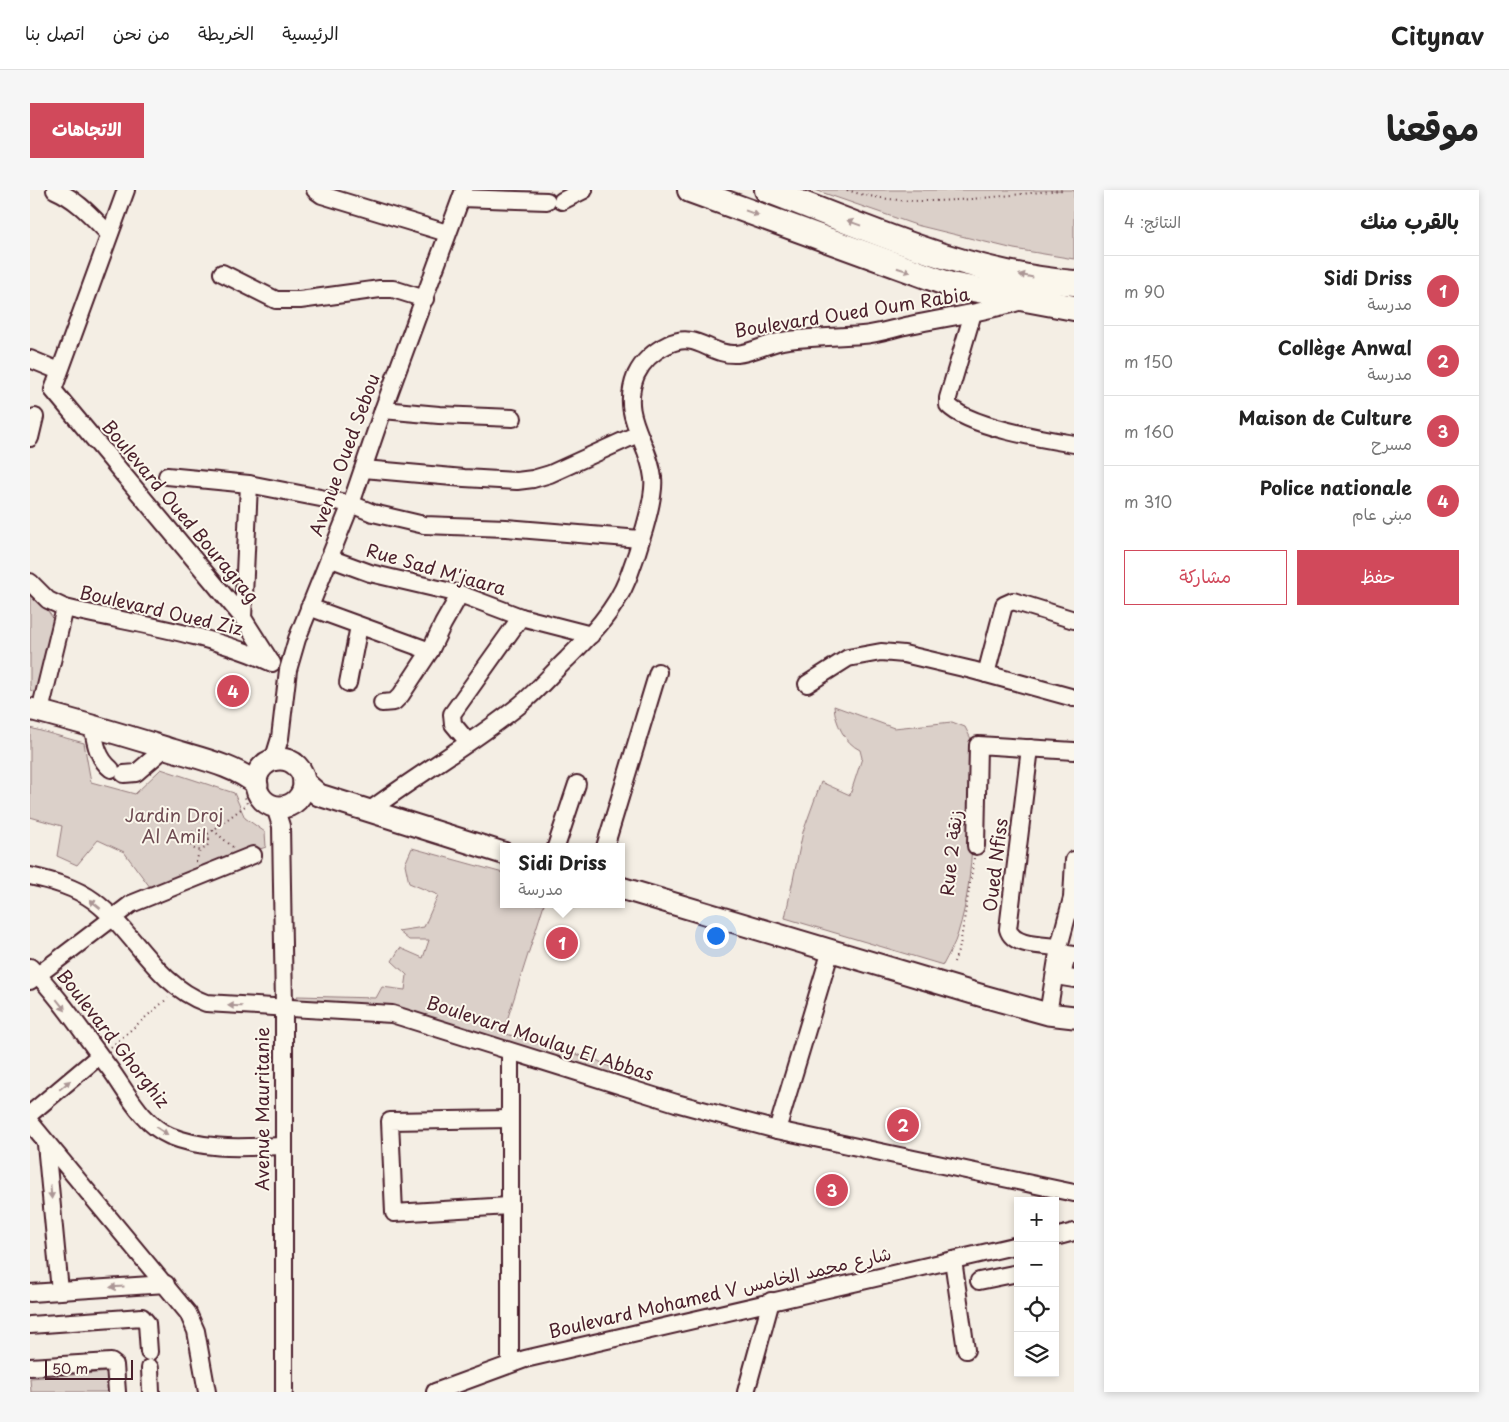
<!DOCTYPE html>
<html lang="ar">
<meta charset="utf-8">
<style>
:root{--surface:#fff;--page:#f6f6f6;--text:#222;--muted:#767676;--line:#e0e0e0;--accent:#d1495b}
body{margin:0;font-family:"Playpen Sans","Playpen Sans Arabic",sans-serif;background:var(--page);color:var(--text);direction:rtl}
.controls{position:absolute;right:15px;bottom:15px;display:grid;overflow:hidden;border-radius:0px;box-shadow:0 2px 8px #0003}
.controls button{width:45px;height:45px;display:grid;place-items:center;padding:0;border:0;border-bottom:1px solid var(--line);background:var(--surface);color:var(--text);font:25px sans-serif}
.scale{position:absolute;left:15px;bottom:12px;width:88px;box-sizing:border-box;padding-left:5px;border:2px solid #4a1f2b;border-top:0;font-size:14px;line-height:18px;white-space:nowrap;color:#4a1f2b;-webkit-text-stroke:4px #fbf7ec;paint-order:stroke}
.you{position:absolute;left:685px;top:745px;width:18px;height:18px;margin:-12px;border:4px solid #fff;border-radius:50%;background:#1a73e8;box-shadow:0 0 0 8px #1a73e833}
.badge{display:grid;place-items:center;width:32px;height:32px;border-radius:50%;background:var(--accent);color:#fff;font-size:16px;font-weight:700}
.pin{position:absolute;translate:-50% -50%;border:2px solid #fff;box-shadow:0 1px 5px #0006}
.popup{position:absolute;left:470px;top:653px;width:125px;height:65px;box-sizing:border-box;display:grid;place-content:center;border-radius:0px;background:var(--surface);filter:drop-shadow(0 1px 4px #0005);font-size:16px;white-space:nowrap;color:var(--muted)}
.popup b{font-size:19px;color:var(--text)}
.popup::after{content:'';position:absolute;left:50%;top:100%;margin-left:-10px;border:10px solid transparent;border-top-color:var(--surface)}
.list{margin:0;padding:0;list-style:none}
h2{display:flex;justify-content:space-between;align-items:center;height:65px;margin:0;padding:0 20px;font-size:21px}
h2 small{font-size:16px;font-weight:400;color:var(--muted)}
.list li{display:grid;grid-template-columns:32px 1fr auto;gap:15px;align-items:center;box-sizing:border-box;height:70px;padding:0 20px;border-top:1px solid var(--line)}
.list b{display:block;font-size:19px;white-space:nowrap}
.list p{margin:0;font-size:16px;white-space:nowrap;color:var(--muted)}
.list em{font-size:16px;font-style:normal;color:var(--muted)}
.actions{display:flex;gap:10px;padding:15px 20px}
.actions a{flex:1;padding:11px 0;border:1px solid var(--accent);border-radius:0px;text-align:center;font-size:18px;color:var(--accent)}
.actions .main{background:var(--accent);color:#fff}
.icon{flex:none;width:28px;height:28px;fill:none;stroke:currentColor;stroke-width:2;stroke-linecap:round;stroke-linejoin:round}
.map{position:relative;flex:none;width:1044px;height:1202px;overflow:hidden;direction:ltr;border-radius:0px}
header{display:flex;align-items:center;gap:30px;box-sizing:border-box;height:70px;padding:0 25px;background:var(--surface);border-bottom:1px solid var(--line)}
header strong{font-size:24px}
nav{display:flex;gap:28px;margin-inline-start:auto;font-size:18px}
.intro{display:flex;align-items:center;justify-content:space-between;box-sizing:border-box;height:120px;padding:0 30px}
h1{margin:0;font-size:35px}
.button{padding:12px 22px;border-radius:0px;background:var(--accent);color:#fff;font-size:18px;font-weight:700}
main{display:flex;gap:30px;padding:0 30px}
aside{flex:1;background:var(--surface);border-radius:0px;box-shadow:0 2px 8px #0003}
.map>svg:first-child{display:block}
.green{fill:#dbd0c9;stroke:#92787a}
.lines{fill:none;stroke-linecap:round;stroke-linejoin:round}
.minor-casing{stroke:#4a1f2b;stroke-width:20}
.major-casing{stroke:#4a1f2b;stroke-width:25}
.highway-casing{stroke:#4a1f2b;stroke-width:28}
.path{stroke:#4a1f2b;stroke-width:2;stroke-dasharray:1 4;stroke-linecap:butt}
.minor{stroke:#fbf7ec;stroke-width:16}
.major{stroke:#fbf7ec;stroke-width:21}
.highway{stroke:#fbf7ec;stroke-width:24}
.oneway{fill:#ab9695}
.labels{text-anchor:middle;stroke-width:4;stroke-linejoin:round;paint-order:stroke}
.street-label{font-size:18px;fill:#4a1f2b;stroke:#fbf7ec}
.park-label{font-size:18px;fill:#6e4b52;stroke:#fbf7ec}
</style>
<header>
<strong>Citynav</strong>
<nav><a>الرئيسية</a><a>الخريطة</a><a>من نحن</a><a>اتصل بنا</a></nav>
</header>
<div class="intro"><h1>موقعنا</h1><a class="button">الاتجاهات</a></div>
<main>
<aside>
<h2>بالقرب منك<small>النتائج: 4</small></h2>
<ul class="list">
<li><span class="badge">1</span><div><b>Sidi Driss</b><p>مدرسة</p></div><em>90 m</em></li>
<li><span class="badge">2</span><div><b>Collège Anwal</b><p>مدرسة</p></div><em>150 m</em></li>
<li><span class="badge">3</span><div><b>Maison de Culture</b><p>مسرح</p></div><em>160 m</em></li>
<li><span class="badge">4</span><div><b>Police nationale</b><p>مبنى عام</p></div><em>310 m</em></li>
</ul>
<div class="actions"><a class="main">حفظ</a><a>مشاركة</a></div>
</aside>
<div class="map">
<svg width="1044" height="1202" viewBox="0 0 1044 1202">
<rect width="100%" height="100%" fill="#f4eee4"/>
<filter id="ink" filterUnits="userSpaceOnUse"><feTurbulence type="fractalNoise" baseFrequency=".02" numOctaves="2"/><feDisplacementMap in="SourceGraphic" scale="10" xChannelSelector="R" yChannelSelector="G"/><feConvolveMatrix kernelMatrix="1 2 1 2 8 2 1 2 1" color-interpolation-filters="sRGB"/></filter>
<g filter="url(#ink)">
<g class="green">
<path d="M785 0H1044V69L984 59 886 35Z"/>
<path d="M0 396 25 431 8 503 0 500Z"/>
<path d="M804 516 864 538 922 532 935 537 942 551C942 615 947 682 928 743 925 754 918 765 913 775L755 728 773 642 791 592 820 605 832 568 830 560C815 553 805 533 804 516Z"/>
<path d="M0 538 54 553 61 592 105 604 131 579 204 603 215 628 235 642 236 657 120 697 94 662 68 650 47 675 27 666 32 636 0 627Z"/>
<path d="M382 658 473 683V714H514L473 843 566 870 589 881 586 889 366 818 270 812 267 806 346 808 352 797 375 800 377 785 362 771 370 758 393 768 399 750H379L368 741 394 737 408 705 379 693 375 674Z"/>
<path d="M80 1182 81 1202H1L0 1188Z"/>
</g>
<g class="lines">
<defs>
<g id="minor">
<path d="M25 0C48 10 62 27 79 44"/>
<path d="M96 0 23 200 213 428 241 472"/>
<path d="M285 0 292 5 417 43"/>
<path d="M431 8 517 11"/>
<path d="M532 11 554 0"/>
<path d="M192 83 246 110H270L350 99H363L395 109"/>
<path d="M943 123 918 208V215C939 237 1013 249 1044 254"/>
<path d="M0 169 29 181"/>
<path d="M353 220 409 225 483 228"/>
<path d="M0 248 5 227"/>
<path d="M334 279 434 288 487 291 503 289 520 284 608 244"/>
<path d="M137 286 219 294 321 314 343 323 394 335 476 338 610 349"/>
<path d="M299 368 340 383 430 404 491 427 561 445"/>
<path d="M0 392 18 410 35 418C105 434 177 443 242 473"/>
<path d="M279 417 400 461"/>
<path d="M213 428 219 294"/>
<path d="M956 484 974 415 983 411 1044 430"/>
<path d="M318 493 329 436"/>
<path d="M777 494 818 468 851 462 874 464 942 480 1044 508"/>
<path d="M352 513 364 512 371 505 400 461 413 434 430 404"/>
<path d="M10 521 35 418"/>
<path d="M62 534C65 551 67 568 81 579"/>
<path d="M438 552 423 534 422 524 491 427"/>
<path d="M1000 558 978 739C983 757 1013 755 1029 757"/>
<path d="M243 571 250 548 258 480 267 449 321 314 353 220 434 0"/>
<path d="M94 584 106 583 135 558"/>
<path d="M245 617 251 636 254 816V1202"/>
<path d="M339 621C388 584 443 553 491 514 508 500 521 484 537 469 561 445 585 421 598 388 606 367 626 309 623 288 619 250 589 227 606 185 612 172 624 161 637 155 667 140 679 166 707 164 725 162 740 152 758 150 783 147 808 147 832 145 848 144 864 138 880 135 918 127 957 122 995 110"/>
<path d="M946 656 948 555 1044 561"/>
<path d="M526 657 547 594"/>
<path d="M575 657 628 482"/>
<path d="M0 686C22 691 45 697 64 711 105 742 125 794 176 813L362 824 646 913 747 940 1044 1003"/>
<path d="M1044 765 1037 764 1032 787 1044 789"/>
<path d="M0 777C30 807 54 845 80 879 97 902 112 934 140 946 177 961 215 957 253 956"/>
<path d="M0 791 101 714 223 665"/>
<path d="M1018 824 1029 757 1042 708 1044 670"/>
<path d="M480 862V1173"/>
<path d="M0 924 69 866"/>
<path d="M479 929 360 931 364 1023 479 1016"/>
<path d="M0 932 158 1123 166 1141 177 1202"/>
<path d="M747 940 801 760"/>
<path d="M16 954 30 1101"/>
<path d="M1025 1047 1044 1042"/>
<path d="M923 1070 936 1160"/>
<path d="M949 1091 988 1083"/>
<path d="M0 1103 136 1094"/>
<path d="M0 1135 112 1127 117 1133 119 1162"/>
<path d="M0 1177 81 1172 85 1175 87 1202"/>
<path d="M120 1178 121 1202"/>
<path d="M405 1202 495 1169 988 1055"/>
<path d="M716 1202 741 1111"/>
</g>
<g id="major">
<path d="M0 519C46 531 90 544 136 558 163 567 206 575 227 595"/>
<circle cx="250" cy="593" r="24"/>
<path d="M274 592 289 605 473 663"/>
<path d="M591 698 953 806 1018 824 1044 827"/>
</g>
<g id="highway">
<path d="M660 0 921 95 1044 118"/>
<path d="M737 0C835 37 938 85 1044 93"/>
</g>
</defs>
<use href="#minor" class="minor-casing"/>
<use href="#major" class="major-casing"/>
<use href="#highway" class="highway-casing"/>
<g class="path">
<path d="M817 0C882 22 966 5 1034 0"/>
<circle cx="169" cy="650" r="10"/>
<path d="M183 640 204 658"/>
<path d="M178 644 215 616 217 614 215 607"/>
<path d="M166 672 170 660"/>
<path d="M924 772 930 756 944 668"/>
<path d="M81 857 138 808"/>
</g>
<use href="#minor" class="minor"/>
<use href="#major" class="major"/>
<use href="#highway" class="highway"/>
</g>
<defs><path id="oneway-solid" d="M-6-.8H1V-3.2L6.5 0L1 3.2V.8H-6Z" transform="scale(1.25)"/></defs>
<g class="oneway">
<use href="#oneway-solid" transform="translate(722 23) rotate(20)"/>
<use href="#oneway-solid" transform="translate(824 33) rotate(-160)"/>
<use href="#oneway-solid" transform="translate(874 80) rotate(18)"/>
<use href="#oneway-solid" transform="translate(996 86) rotate(-168)"/>
<use href="#oneway-solid" transform="translate(65 714) rotate(-140)"/>
<use href="#oneway-solid" transform="translate(31 815) rotate(52)"/>
<use href="#oneway-solid" transform="translate(205 816) rotate(-179)"/>
<use href="#oneway-solid" transform="translate(35 895) rotate(-40)"/>
<use href="#oneway-solid" transform="translate(132 941) rotate(34)"/>
<use href="#oneway-solid" transform="translate(21 1002) rotate(85)"/>
<use href="#oneway-solid" transform="translate(87 1097) rotate(176)"/>
</g>
</g>
<g class="labels">
<g class="street-label">
<text transform="translate(822 123) rotate(-9)" y="6">Boulevard Oued Oum Rabia</text>
<text transform="translate(315 265) rotate(-70)" y="6">Avenue Oued Sebou</text>
<text transform="translate(150 322) rotate(50)" y="6">Boulevard Oued Bouragrag</text>
<text transform="translate(406 380) rotate(16)" y="6">Rue Sad M'jaara</text>
<text transform="translate(131 421) rotate(13)" y="6">Boulevard Oued Ziz</text>
<text transform="translate(922 663) rotate(-84)" y="6">Rue 2 زنقة</text>
<text transform="translate(966 675) rotate(-83)" y="6">Oued Nfiss</text>
<text transform="translate(83 849) rotate(52)" y="6">Boulevard Ghorghiz</text>
<text transform="translate(510 849) rotate(18)" y="6">Boulevard Moulay El Abbas</text>
<text transform="translate(233 919) rotate(-90)" y="6">Avenue Mauritanie</text>
<text transform="translate(690 1103) rotate(-13)" y="6">Boulevard Mohamed V شارع محمد الخامس</text>
</g>
<g class="park-label">
<text x="144" y="632">Jardin Droj<tspan x="144" dy="21">Al Amil</tspan></text>
</g>
</g>
</svg>
<div class="controls">
<button>+</button>
<button>−</button>
<button><svg class="icon" aria-label="locate" viewBox="0 0 24 24"><circle cx="12" cy="12" r="6"/><path d="M12 2v4M12 18v4M2 12h4M18 12h4"/></svg></button>
<button><svg class="icon" aria-label="layers" viewBox="0 0 24 24"><path d="M12 4l9 5-9 5-9-5zM3 14l9 5 9-5"/></svg></button>
</div>
<div class="scale">50 m</div>
<div class="you"></div>
<div class="pin badge" style="left:532px;top:753px">1</div>
<div class="popup"><b>Sidi Driss</b>مدرسة</div>
<div class="pin badge" style="left:873px;top:935px">2</div>
<div class="pin badge" style="left:802px;top:1000px">3</div>
<div class="pin badge" style="left:203px;top:501px">4</div>
</div>
</main>
